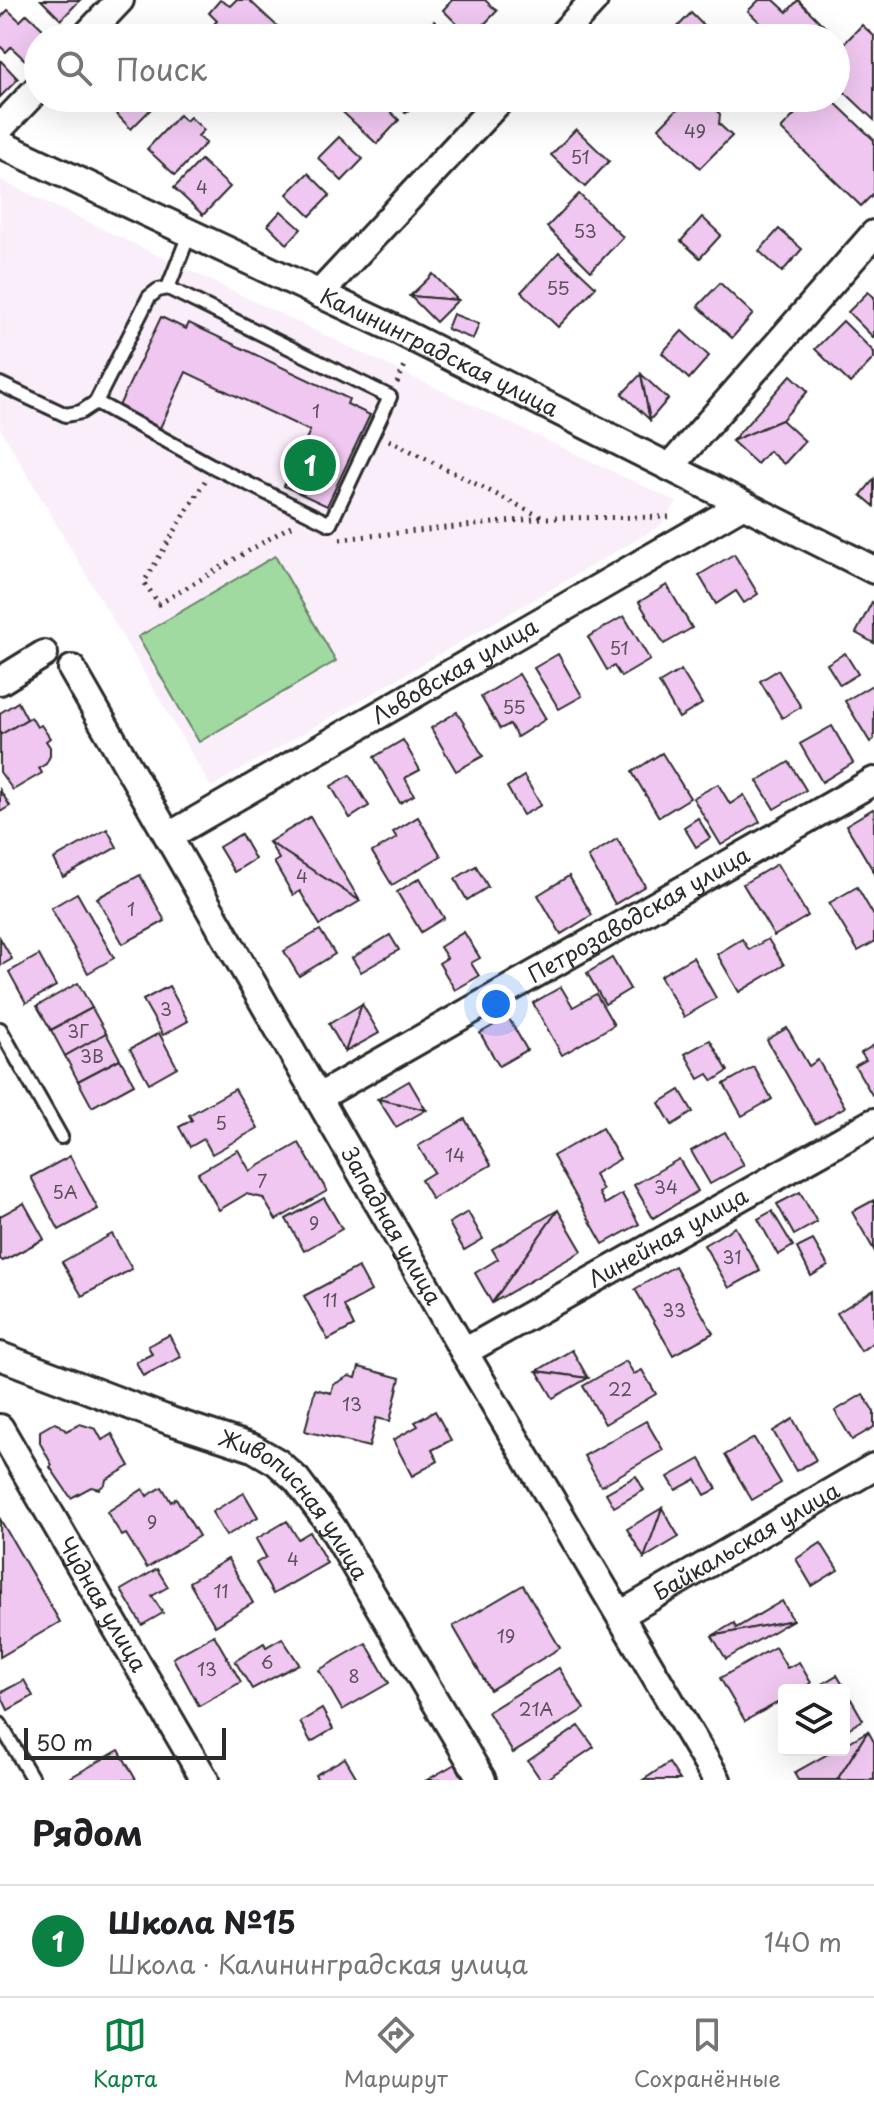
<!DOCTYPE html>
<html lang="ru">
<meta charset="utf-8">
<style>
:root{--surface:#fff;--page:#f6f6f6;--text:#202124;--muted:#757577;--line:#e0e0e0;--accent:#0b8043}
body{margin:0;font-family:"Playpen Sans",sans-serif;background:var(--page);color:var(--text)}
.controls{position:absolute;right:24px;bottom:24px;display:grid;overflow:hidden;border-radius:8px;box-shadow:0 8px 32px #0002}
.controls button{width:72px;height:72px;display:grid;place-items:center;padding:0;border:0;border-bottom:2px solid var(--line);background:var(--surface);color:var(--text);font:40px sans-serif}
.scale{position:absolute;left:24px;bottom:20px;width:202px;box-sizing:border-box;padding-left:8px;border:4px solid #2b2b2b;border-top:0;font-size:22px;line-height:28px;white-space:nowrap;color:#2b2b2b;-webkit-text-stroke:6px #fff;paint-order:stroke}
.you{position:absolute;left:496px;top:1004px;width:28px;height:28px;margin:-20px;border:6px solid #fff;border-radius:50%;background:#1a73e8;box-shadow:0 0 0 12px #1a73e833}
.badge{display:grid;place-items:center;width:52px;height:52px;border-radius:50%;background:var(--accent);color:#fff;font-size:26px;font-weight:700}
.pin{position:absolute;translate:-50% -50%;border:4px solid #fff;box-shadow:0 2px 8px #0006}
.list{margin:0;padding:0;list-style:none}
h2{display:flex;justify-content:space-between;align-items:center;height:104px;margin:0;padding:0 32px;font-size:34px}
h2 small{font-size:26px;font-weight:400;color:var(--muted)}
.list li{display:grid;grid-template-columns:52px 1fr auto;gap:24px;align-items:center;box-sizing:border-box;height:112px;padding:0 32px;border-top:2px solid var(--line)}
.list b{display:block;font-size:30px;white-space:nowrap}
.list p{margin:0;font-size:26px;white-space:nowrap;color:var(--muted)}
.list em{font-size:26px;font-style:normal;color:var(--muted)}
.icon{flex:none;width:44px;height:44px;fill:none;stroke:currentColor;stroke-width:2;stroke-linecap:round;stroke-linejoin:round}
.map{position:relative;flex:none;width:874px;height:1780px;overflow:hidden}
.search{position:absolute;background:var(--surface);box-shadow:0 8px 32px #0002;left:24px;right:24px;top:24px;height:88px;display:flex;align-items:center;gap:20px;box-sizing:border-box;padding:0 28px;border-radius:44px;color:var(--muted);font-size:30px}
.sheet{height:216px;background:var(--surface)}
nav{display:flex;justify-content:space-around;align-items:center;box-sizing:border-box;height:112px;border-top:2px solid var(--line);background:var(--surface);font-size:22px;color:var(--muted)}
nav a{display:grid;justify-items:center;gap:4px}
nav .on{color:var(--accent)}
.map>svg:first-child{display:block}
.built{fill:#faeefa}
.green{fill:#a0daa0;stroke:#668266;stroke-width:2}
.building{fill:#efc7f0;stroke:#2b2b2b;stroke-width:2}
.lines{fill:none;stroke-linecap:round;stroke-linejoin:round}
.lane-casing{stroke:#2b2b2b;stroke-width:18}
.street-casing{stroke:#2b2b2b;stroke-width:32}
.path{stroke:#2b2b2b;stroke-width:5;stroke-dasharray:2 6;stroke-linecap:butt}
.lane{stroke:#fff;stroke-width:12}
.street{stroke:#fff;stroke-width:26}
.labels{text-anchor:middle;stroke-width:6;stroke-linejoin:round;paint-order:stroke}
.number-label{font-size:18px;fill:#5c525c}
.street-label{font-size:22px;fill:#2b2b2b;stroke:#fff}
</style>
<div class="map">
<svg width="874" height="1780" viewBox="0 0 874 1780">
<rect width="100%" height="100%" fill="#fff"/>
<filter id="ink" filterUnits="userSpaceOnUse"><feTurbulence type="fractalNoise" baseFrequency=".0125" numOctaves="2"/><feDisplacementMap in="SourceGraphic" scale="16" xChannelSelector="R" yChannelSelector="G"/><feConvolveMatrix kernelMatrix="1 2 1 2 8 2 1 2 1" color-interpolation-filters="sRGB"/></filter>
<g filter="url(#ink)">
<path class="built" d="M0 180 402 372 677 502 660 526 211 787 0 428Z"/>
<path class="green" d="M275 556 336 661 199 742 138 637Z"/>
<g class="building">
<path d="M41 0H80L61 20Z"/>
<path d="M220 0 230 6 236 0H249L278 27 267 38H213L206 32 217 21 209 13Z"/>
<path d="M452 0H485L497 11 471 38 443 10Z"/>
<path d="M759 0H774L787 12 798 0 835 37 776 38 748 11Z"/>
<path d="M8 10 20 21 27 14 49 35 46 38H38V46L25 60 11 47 6 52 0 46V18Z"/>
<path d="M691 13 714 36 712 38H667Z"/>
<path d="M434 21 453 38H418Z"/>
<path d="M862 25 874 36V120L836 84V52Z"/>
<path d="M0 60 18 79 0 97Z"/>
<path d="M122 98H162L131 129 103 100Z"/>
<path d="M201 98H222L212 108Z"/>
<path d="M338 98H376L399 120 377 144 333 103Z"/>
<path d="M390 98H419L406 113Z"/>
<path d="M688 98H692L701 106 709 104 720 114 719 124 732 136 700 168 659 128Z"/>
<path d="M810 98H830L874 140V193L861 206 781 129Z"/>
<path d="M179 115 186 121 190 117 204 130 198 136 206 143 175 175 147 149Z"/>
<path d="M576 129 609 161 585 187 551 155Z"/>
<path d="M339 137 363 159 342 181 318 158Z"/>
<path d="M201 160 230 187 203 215 174 188Z"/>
<path d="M308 173 330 195 310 216 287 194Z"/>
<path d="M579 194 623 237 591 271 547 227Z"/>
<path d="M281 211 301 229 287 244 268 225Z"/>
<path d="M702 217 721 235 700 258 681 241Z"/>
<path d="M779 229 802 249 782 272 759 251Z"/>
<path d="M559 252 596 287 558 327 521 292Z"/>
<path d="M433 274 458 300 410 296Z"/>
<path d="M720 283 753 314 732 338 698 306Z"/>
<path d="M868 292 874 297V338L848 312Z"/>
<path d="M410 296 458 300 436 322Z"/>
<path d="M453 314 479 324 473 339 447 329Z"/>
<path d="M161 317 186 329 189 323 349 399 347 404 370 415 327 506 284 486 310 431 186 372 160 428 118 408Z"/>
<path d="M843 321 874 352V358L850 383 815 349Z"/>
<path d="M682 331 709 356 689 379 662 353Z"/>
<path d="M641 374 650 420 622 394Z"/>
<path d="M641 374 668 399 650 420Z"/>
<path d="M791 375 808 391 782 420 732 441Z"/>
<path d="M782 420 805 441 784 464 769 451 757 464 732 441Z"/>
<path d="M874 479V506L861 495Z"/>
<path d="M734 554 758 594 744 603 736 591 716 604 699 575Z"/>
<path d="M667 585 692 628 664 644 639 602Z"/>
<path d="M872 602 874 604V643L856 633Z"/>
<path d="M624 616 650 660 621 677 614 666 607 670 588 637Z"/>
<path d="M845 653 858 674 840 685 827 664Z"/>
<path d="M558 654 582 696 559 709 534 668Z"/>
<path d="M681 670 702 704 679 718 659 683Z"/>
<path d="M778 670 801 707 782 718 760 681Z"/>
<path d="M519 674 546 719 517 737 510 724 500 729 481 697Z"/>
<path d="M874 684V739L870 742 845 701Z"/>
<path d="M18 702 27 719 0 735V713Z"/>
<path d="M457 712 483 756 456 771 431 728Z"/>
<path d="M31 717 37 727 41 725 50 738 46 741 50 747V756L46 764 39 768 42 773 13 790 0 772V735Z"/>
<path d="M832 726 853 763 822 782 800 744Z"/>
<path d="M403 740 420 770 405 778 414 795 400 803 374 757Z"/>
<path d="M662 753 690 798 659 817 632 772Z"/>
<path d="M789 762 806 790 774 809 757 781Z"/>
<path d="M350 775 369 806 350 818 331 786Z"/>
<path d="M524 776 541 805 523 815 507 787Z"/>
<path d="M718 784 730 804 744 795 760 822 721 845 693 798Z"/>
<path d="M0 790 10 806 0 812Z"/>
<path d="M873 809 874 811V872L846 825Z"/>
<path d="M310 817 360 901 269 842Z"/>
<path d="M418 817 441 856 392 885 372 852 397 838 393 832Z"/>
<path d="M698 818 710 838 696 847 684 827Z"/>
<path d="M107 829 117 847 63 877 54 859Z"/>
<path d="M241 834 255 859 234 872 219 847Z"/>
<path d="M617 839 645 886 615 904 588 857Z"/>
<path d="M269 842 360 901 320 925 300 891 293 895 274 862 279 859Z"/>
<path d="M777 864 808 916 774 936 743 884Z"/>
<path d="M476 866 488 887 467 900 455 879Z"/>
<path d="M140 875 165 921 123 944 97 898Z"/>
<path d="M569 876 592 915 561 934 538 895Z"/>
<path d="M420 878 444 918 421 932 397 892Z"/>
<path d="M857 887 874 916V942L858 951 829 903Z"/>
<path d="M77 893 114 958 88 973 51 908Z"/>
<path d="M320 930 335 954 299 976 284 951Z"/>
<path d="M464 932 480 958 471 963 479 976 455 990 439 963 447 958 440 947Z"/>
<path d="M390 935 399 950 361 972 352 958Z"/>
<path d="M0 938 12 959 0 966Z"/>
<path d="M742 939 749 950 768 939 784 965 739 992 717 954Z"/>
<path d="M39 955 56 986 26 1003 9 972Z"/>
<path d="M693 957 716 998 684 1017 660 976Z"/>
<path d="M612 958 630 989 605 1004 587 973Z"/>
<path d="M78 983 92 1008 51 1030 37 1006Z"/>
<path d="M169 986 188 1021 163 1035 143 1000Z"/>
<path d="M561 987 573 1007 596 994 614 1025 562 1055 533 1003Z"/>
<path d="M362 1004 345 1052 329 1024Z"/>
<path d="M362 1004 379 1033 345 1052Z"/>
<path d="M92 1008 106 1033 65 1056 51 1030Z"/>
<path d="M508 1017 527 1050 499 1066 480 1033Z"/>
<path d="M787 1028 809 1066 818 1060 845 1107 815 1124 767 1040Z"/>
<path d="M106 1033 120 1059 78 1081 65 1056Z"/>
<path d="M159 1033 177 1067 149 1083 130 1049Z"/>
<path d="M710 1040 728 1071 713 1081 708 1074 699 1079 685 1054Z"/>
<path d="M874 1045V1094L872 1095 855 1066 866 1060 861 1053Z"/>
<path d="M120 1059 134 1084 92 1107 78 1081Z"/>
<path d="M754 1067 772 1099 742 1116 724 1084Z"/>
<path d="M409 1081 426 1110 378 1099Z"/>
<path d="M235 1089 258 1128 212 1154 204 1139 190 1147 179 1127 192 1120 189 1115Z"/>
<path d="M680 1090 693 1112 672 1125 659 1103Z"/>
<path d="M378 1099 426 1110 396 1127Z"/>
<path d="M465 1119 491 1165 432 1199 421 1180 434 1172 418 1146Z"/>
<path d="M602 1128 620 1159 594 1174 603 1190 599 1193 605 1204 622 1194 639 1224 603 1244 553 1156Z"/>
<path d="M725 1132 744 1165 710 1184 691 1151Z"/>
<path d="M299 1143 327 1191 276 1220 263 1198 246 1194 219 1210 198 1173 238 1150 250 1171Z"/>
<path d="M70 1156 98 1209 59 1230 31 1177Z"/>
<path d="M679 1159 698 1191 653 1218 634 1185Z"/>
<path d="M800 1192 817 1222 794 1235 777 1204Z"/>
<path d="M324 1198 342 1229 304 1251 286 1219Z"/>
<path d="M874 1200V1250L852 1212Z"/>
<path d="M24 1203 44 1239 3 1261 0 1259V1216Z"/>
<path d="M558 1210 492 1303 475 1273 498 1259 492 1249Z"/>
<path d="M558 1210 582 1251 492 1303Z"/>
<path d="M772 1211 793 1246 778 1255 758 1219Z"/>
<path d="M468 1212 483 1239 464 1250 449 1223Z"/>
<path d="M735 1227 760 1271 729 1288 704 1245Z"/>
<path d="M112 1234 132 1269 82 1296 62 1262Z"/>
<path d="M813 1240 828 1266 811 1276 797 1248Z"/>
<path d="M675 1266 713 1333 673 1355 635 1289Z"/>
<path d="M358 1267 371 1291 344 1306 354 1326 328 1340 304 1296Z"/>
<path d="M874 1290V1342L861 1351 837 1313Z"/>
<path d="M169 1335 181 1357 143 1376 136 1362 152 1354 148 1346Z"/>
<path d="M572 1350 588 1378 537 1371Z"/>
<path d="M626 1361 634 1374 642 1370 656 1394 605 1424 583 1386Z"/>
<path d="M359 1367 400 1378 390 1421 376 1418 369 1447 305 1431 315 1389 331 1393 333 1385 349 1376 356 1378Z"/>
<path d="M537 1371 588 1378 553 1398Z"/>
<path d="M863 1394 874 1412V1427L852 1440 835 1411Z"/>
<path d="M435 1411 451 1440 432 1450 438 1461 412 1476 393 1440 418 1426 415 1422Z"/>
<path d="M793 1419 816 1460 796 1471 773 1431Z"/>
<path d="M646 1421 663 1450 601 1486 584 1456Z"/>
<path d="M54 1423 60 1425 66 1431 80 1424 96 1429 102 1440 112 1434 130 1466 106 1480 105 1484 99 1489 91 1487 71 1498 50 1467 52 1465 40 1443V1431Z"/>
<path d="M754 1438 781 1483 752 1500 725 1455Z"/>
<path d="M700 1459 717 1489 705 1495 696 1479 676 1490 668 1477Z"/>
<path d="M636 1476 644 1490 614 1507 606 1493Z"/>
<path d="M162 1487 171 1502 176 1498 199 1536 147 1568 126 1534 122 1536 107 1512 143 1489 147 1496Z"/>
<path d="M244 1493 258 1517 226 1536 212 1512Z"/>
<path d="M662 1508 679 1537 644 1558Z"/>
<path d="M662 1508 644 1558 627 1529Z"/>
<path d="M0 1519 60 1622 0 1657Z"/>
<path d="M287 1521 298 1539 310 1532 327 1563 273 1594 256 1563 266 1557 256 1539Z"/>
<path d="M821 1543 838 1570 812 1586 796 1559Z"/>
<path d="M228 1559 253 1603 215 1626 189 1582Z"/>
<path d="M157 1569 168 1587 152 1596 163 1613 142 1625 121 1590Z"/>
<path d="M523 1585 560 1648 490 1690 453 1626Z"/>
<path d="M782 1601 793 1620 712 1636 734 1623 736 1628Z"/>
<path d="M793 1620 726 1659 712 1636Z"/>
<path d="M214 1635 241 1682 199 1706 173 1658Z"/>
<path d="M282 1638 299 1664 252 1689 235 1661 264 1643 266 1647Z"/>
<path d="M366 1643 389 1683 342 1710 319 1670Z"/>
<path d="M775 1647 787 1668 799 1662 811 1683 799 1690H784V1699L745 1721 720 1678Z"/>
<path d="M559 1668 584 1709 513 1753 488 1712Z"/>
<path d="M837 1675 863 1720 844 1731V1690H812Z"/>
<path d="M24 1680 33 1696 8 1710 0 1693Z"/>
<path d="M322 1709 333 1729 311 1742 300 1722Z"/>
<path d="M579 1726 594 1747 545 1780H541L528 1761Z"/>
<path d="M868 1731 837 1780H798L794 1773 835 1750H844V1745Z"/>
<path d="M868 1731 874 1742V1780H837Z"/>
<path d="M119 1750 136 1780H66Z"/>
<path d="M345 1758 358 1780H318L315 1775Z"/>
<path d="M669 1763 680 1780H643Z"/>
<path d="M455 1764 464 1780H427Z"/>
</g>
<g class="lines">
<defs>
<g id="lane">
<path d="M168 288 390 397 330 524 214 467 96 402 149 297 158 290 168 288 190 232"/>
<path d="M0 384 66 415 81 412 96 402"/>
<path d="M0 1029 61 1137"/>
<path d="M0 1724 33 1780"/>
</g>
<g id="street">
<path d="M84 38 120 0"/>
<path d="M559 38 594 0"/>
<path d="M0 128 38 88"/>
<path id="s1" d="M0 144 397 330 874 570"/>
<path d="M319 294 502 98"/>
<path d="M670 467 874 234"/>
<path id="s2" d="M72 669 464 1352 717 1780"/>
<path d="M0 681 44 654"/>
<path id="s3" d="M169 836 742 505"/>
<path id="s4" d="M319 1097 874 781"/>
<path id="s5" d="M464 1352 874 1122"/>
<path id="s6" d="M0 1356 171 1421 253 1448 277 1462 297 1480 332 1527 482 1780"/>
<path id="s7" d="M0 1428 205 1780"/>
<path id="s8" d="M620 1615 874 1467"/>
</g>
</defs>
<use href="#lane" class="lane-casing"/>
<use href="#street" class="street-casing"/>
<g class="path">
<path d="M397 383 406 363"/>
<path d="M389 440 541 517"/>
<path d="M205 481 144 582 159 604 294 524"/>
<path d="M340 539 542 518 669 517"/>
</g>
<use href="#lane" class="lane"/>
<use href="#street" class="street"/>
</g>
</g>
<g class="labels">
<g class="number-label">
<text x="695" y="138">49</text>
<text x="580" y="164">51</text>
<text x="202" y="194">4</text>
<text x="585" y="238">53</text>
<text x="558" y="295">55</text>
<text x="316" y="418">1</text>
<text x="619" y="655">51</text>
<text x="514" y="714">55</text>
<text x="302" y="883">4</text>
<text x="131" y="916">1</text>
<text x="166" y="1016">3</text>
<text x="78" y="1038">3Г</text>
<text x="92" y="1063">3В</text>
<text x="221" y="1130">5</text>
<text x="455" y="1162">14</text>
<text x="262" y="1188">7</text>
<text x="666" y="1194">34</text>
<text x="65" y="1199">5А</text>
<text x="314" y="1230">9</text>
<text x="732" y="1264">31</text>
<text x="330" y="1307">11</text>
<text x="674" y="1317">33</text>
<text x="620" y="1396">22</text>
<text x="352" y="1411">13</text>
<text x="152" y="1529">9</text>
<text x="293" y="1566">4</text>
<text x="221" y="1598">11</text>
<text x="506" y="1643">19</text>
<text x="267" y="1669">6</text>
<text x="207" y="1676">13</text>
<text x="354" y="1683">8</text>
<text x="536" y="1716">21А</text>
</g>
<g class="street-label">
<text dy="8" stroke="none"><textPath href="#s1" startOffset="486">Калининградская улица</textPath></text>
<text dy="8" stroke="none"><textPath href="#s3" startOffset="330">Львовская улица</textPath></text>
<text dy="8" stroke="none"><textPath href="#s4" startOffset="368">Петрозаводская улица</textPath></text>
<text dy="8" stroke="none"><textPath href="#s2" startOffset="642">Западная улица</textPath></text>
<text dy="8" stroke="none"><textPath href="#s5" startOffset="234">Линейная улица</textPath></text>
<text dy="8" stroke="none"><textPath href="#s6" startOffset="338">Живописная улица</textPath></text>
<text dy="8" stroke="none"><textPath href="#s8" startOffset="146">Байкальская улица</textPath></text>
<text dy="8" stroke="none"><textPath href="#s7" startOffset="204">Чудная улица</textPath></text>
</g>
</g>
</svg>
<div class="controls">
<button><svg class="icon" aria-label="layers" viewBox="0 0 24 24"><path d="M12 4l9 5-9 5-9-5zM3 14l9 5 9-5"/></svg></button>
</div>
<div class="scale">50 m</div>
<div class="you"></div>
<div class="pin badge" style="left:310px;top:465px">1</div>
<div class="search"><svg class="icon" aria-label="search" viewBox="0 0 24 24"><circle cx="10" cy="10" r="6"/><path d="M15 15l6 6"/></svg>Поиск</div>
</div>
<section class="sheet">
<h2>Рядом<small></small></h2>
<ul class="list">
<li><span class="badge">1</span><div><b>Школа №15</b><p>Школа · Калининградская улица</p></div><em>140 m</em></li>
</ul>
</section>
<nav>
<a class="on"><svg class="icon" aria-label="map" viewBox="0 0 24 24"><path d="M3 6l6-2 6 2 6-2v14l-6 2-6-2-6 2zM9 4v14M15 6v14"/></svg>Карта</a>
<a><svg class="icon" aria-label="directions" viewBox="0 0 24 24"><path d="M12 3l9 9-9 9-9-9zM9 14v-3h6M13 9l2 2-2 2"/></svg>Маршрут</a>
<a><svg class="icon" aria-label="saved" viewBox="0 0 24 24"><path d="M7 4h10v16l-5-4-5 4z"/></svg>Сохранённые</a>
</nav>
